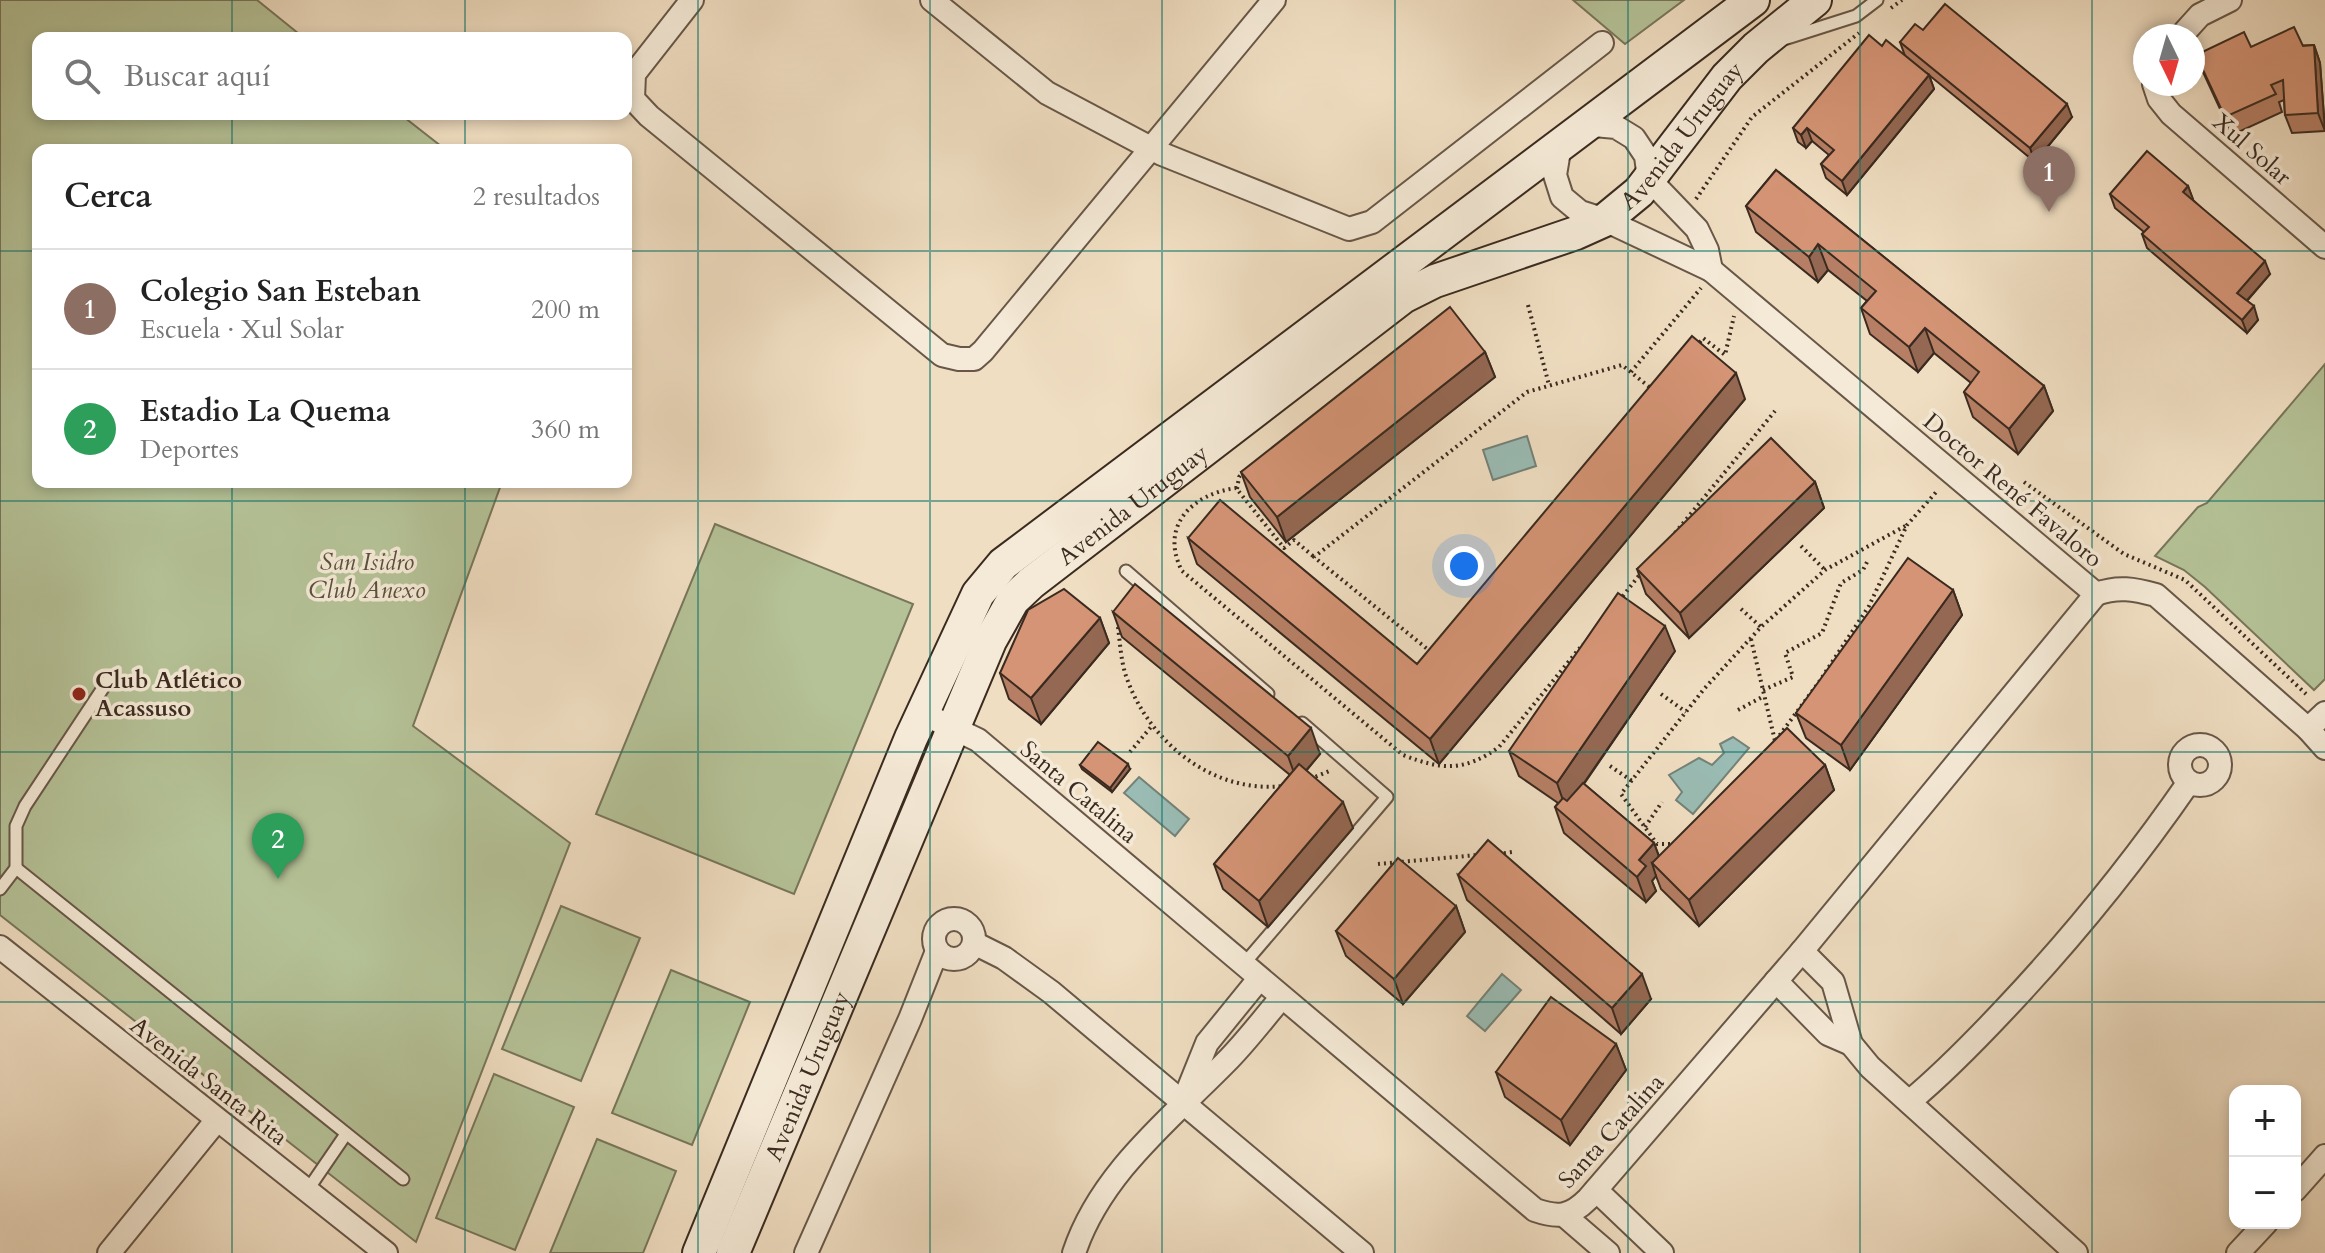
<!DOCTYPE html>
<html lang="es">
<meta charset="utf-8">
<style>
:root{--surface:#fff;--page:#f6f6f6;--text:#222;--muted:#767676;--line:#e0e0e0;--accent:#8f2418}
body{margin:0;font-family:Cardo,serif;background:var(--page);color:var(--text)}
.controls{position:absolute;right:24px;bottom:24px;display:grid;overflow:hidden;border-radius:16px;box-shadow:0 4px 12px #0003}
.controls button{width:72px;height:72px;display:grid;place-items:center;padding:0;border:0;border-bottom:2px solid var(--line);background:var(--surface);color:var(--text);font:40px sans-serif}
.compass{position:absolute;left:2133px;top:24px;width:72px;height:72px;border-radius:50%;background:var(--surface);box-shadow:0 4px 12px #0003;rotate:175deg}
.you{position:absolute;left:1464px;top:566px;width:28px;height:28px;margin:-20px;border:6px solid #fff;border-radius:50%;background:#1a73e8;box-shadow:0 0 0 12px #1a73e833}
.badge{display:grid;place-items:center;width:52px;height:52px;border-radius:50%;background:var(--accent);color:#fff;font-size:26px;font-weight:700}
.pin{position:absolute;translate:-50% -66px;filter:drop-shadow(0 2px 4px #0008)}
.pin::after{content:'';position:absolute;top:42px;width:28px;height:24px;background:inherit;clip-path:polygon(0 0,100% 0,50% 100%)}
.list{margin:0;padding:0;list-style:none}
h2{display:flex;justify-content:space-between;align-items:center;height:104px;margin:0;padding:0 32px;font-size:34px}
h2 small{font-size:26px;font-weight:400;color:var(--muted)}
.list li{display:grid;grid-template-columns:52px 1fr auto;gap:24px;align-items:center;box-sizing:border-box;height:120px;padding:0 32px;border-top:2px solid var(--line)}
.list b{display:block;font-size:30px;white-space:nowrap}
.list p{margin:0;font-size:26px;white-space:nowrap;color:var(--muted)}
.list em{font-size:26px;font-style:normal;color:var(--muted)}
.icon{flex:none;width:44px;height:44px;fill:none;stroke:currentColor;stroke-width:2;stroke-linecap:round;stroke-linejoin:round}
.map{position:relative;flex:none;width:2325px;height:1253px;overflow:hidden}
.search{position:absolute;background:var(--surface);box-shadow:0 4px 12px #0003;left:32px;top:32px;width:600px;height:88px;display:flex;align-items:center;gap:20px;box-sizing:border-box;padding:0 28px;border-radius:16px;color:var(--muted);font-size:30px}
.panel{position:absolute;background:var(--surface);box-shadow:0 4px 12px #0003;left:32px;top:144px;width:600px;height:344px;border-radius:16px}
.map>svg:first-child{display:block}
.green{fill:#b5c297;stroke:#78765b;stroke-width:2}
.water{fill:#9abcb4;stroke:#748278;stroke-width:2}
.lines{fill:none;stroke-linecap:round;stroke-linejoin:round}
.service-casing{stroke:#685748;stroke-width:15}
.minor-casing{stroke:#685748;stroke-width:26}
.secondary-casing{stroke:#3a2a1f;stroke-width:36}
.path{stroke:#3a2a1f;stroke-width:4;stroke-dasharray:2 4;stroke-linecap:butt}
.service{stroke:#f5ead7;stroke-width:11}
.minor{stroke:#f5ead7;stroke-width:22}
.secondary{stroke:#f5ead7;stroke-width:32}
.wall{fill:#b67f65;stroke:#3a2a1f;stroke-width:2}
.shaded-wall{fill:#946852;stroke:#3a2a1f;stroke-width:2}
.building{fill:#d49475;stroke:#3a2a1f;stroke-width:2}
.grid{fill:none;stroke:#0f766e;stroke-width:2;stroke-opacity:0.55}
.poi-dot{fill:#8f2418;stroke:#f5ead7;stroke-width:3}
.labels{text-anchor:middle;stroke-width:7;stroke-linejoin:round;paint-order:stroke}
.street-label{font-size:24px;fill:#3a2a1f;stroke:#f5ead7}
.park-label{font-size:24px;font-style:italic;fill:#59503d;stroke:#f5ead7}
.poi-label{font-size:24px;font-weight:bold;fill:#3a2a1f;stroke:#f5ead7;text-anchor:start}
</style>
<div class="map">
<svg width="2325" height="1253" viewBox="0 0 2325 1253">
<rect width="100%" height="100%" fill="#f0dec2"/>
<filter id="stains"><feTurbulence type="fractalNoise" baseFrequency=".0025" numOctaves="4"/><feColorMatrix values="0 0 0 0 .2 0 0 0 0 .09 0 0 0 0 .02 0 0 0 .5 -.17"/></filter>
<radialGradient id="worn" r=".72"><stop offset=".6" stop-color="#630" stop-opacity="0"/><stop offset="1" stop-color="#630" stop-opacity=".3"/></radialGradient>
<g class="green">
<path d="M0 0H257L304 38H38V114H400L446 150H38V482H502L413 726 570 843 416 1242 0 915Z"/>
<path d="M1573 0H1684L1625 44Z"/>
<path d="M2325 364V679L2314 690 2205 587 2184 570 2155 556 2198 507 2207 503Z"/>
<path d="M715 524 913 604 794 894 596 814Z"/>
<path d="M561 906 640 938 581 1081 502 1049Z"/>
<path d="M671 970 750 1002 692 1145 612 1113Z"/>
<path d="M494 1074 574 1107 515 1250 436 1218Z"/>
<path d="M597 1139 676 1171 643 1253H550Z"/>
</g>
<g class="water">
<path d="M1527 436 1536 466 1493 480 1483 450Z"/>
<path d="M1733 737 1749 748 1693 814 1676 800 1682 792 1669 775 1699 758 1712 765 1724 753 1720 744Z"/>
<path d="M1139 777 1189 819 1175 836 1124 793Z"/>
<path d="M1502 974 1521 990 1485 1031 1467 1016Z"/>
</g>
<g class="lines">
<defs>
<g id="service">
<path d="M1787 38 1856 16 1877 0"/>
<path d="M1126 571 1268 694"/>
<path d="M16 868 403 1179"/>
<path d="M0 889 16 868V826L25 806 111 676"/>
<path d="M1243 965 1387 797 1302 723"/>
<path d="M307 1191 346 1134"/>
</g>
<g id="minor">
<path d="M692 0 634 74 633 99 649 116 942 355 959 359H974L983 351 1274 0"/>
<path d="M932 0 1047 93 1162 154 1349 229 1372 222 1602 43"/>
<path d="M2181 36 2200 15 2230 0"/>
<path d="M2154 84 2159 99 2171 114 2325 247"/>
<path d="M1594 125 1616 127 1634 138 1646 156 1649 179 1697 229 1707 250 1711 270 1605 220 1580 212 1562 197 1555 175 1559 151 1574 133Z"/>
<path d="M1711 270 2096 594"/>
<path d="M2096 594C2118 586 2134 589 2156 595L2308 729 2325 748"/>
<path d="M922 713 978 740 1535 1210C1558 1218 1570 1217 1588 1199L1802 951 2096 594"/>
<path d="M2308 729 2325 713"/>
<circle cx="2200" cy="765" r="20"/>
<circle cx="954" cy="939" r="20"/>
<path d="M974 943 1004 958 1051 992 1362 1253"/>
<path d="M0 947 386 1253"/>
<path d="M1802 951 1833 982 1851 1044 1870 1067 2076 1253"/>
<path d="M1776 981 1828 1034 1851 1044"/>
<path d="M1186 1095 1207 1043 1259 979"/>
<path d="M1909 1102C1944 1073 1974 1042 2005 1009 2072 938 2133 863 2189 782"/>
<path d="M1596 1190 1662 1253"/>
<path d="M2295 1190 2325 1156"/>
<path d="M1565 1216 1608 1253"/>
<path d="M109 1253 216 1121"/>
<path d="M806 1253 910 1019 937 951"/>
<path d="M1074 1253C1100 1174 1169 1120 1226 1062 1246 1042 1263 1019 1282 997"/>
<path d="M2238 1253 2266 1223"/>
</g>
<g id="secondary">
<path d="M699 1253 911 738 978 594 1003 564 1753 0"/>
<path id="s1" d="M733 1253 990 641 1013 600 1031 583 1403 297 1435 281 1576 233 1605 220 1639 192 1727 77 1756 48 1815 0"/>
</g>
</defs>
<use href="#service" class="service-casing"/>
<use href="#minor" class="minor-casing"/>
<use href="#secondary" class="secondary-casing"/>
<g class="path">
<path d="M1891 8 1902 0"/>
<path d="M1696 199 1752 117 1859 33"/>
<path d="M1528 305 1549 385"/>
<path d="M1696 347 1703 338 1725 355 1734 316"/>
<path d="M1631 372 1701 288"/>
<path d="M2024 482 2124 554 2185 580 2306 694"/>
<path d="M1237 489 1239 477 1245 470"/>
<path d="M1675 533 1775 411"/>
<path d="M1801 546 1825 570"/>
<path d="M1313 556 1294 540 1284 548 1236 488C1192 494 1159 526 1182 571L1403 755C1442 770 1464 772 1499 747L1583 644"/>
<path d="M1619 601 1641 573"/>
<path d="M1741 609 1761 627"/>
<path d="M1118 627C1120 643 1121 661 1126 676 1148 741 1212 794 1283 786"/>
<path d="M1751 639 1775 741"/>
<path d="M1431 652 1314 557 1527 392 1622 365 1653 390"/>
<path d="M1763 690 1793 677 1785 653 1822 633 1841 583 1863 570 1868 560"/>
<path d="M1661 694 1686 712"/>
<path d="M1738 710 1764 696"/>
<path d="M1776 740 1819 682 1869 606 1907 525 1938 490"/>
<path d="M1130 752 1151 727"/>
<path d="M1610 766 1632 781"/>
<path d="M1310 779 1332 770"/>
<path d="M1645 827 1662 802"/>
<path d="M1676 844H1657L1621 794 1704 689 1761 627 1825 570 1907 525"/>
<path d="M1498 854 1512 852"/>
<path d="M1378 864 1477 855"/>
</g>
<use href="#service" class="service"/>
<use href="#minor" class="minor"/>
<use href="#secondary" class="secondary"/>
</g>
<g class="wall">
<path d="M1923 30 2072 117 2035 162 1929 75 1934 89 1847 195 1826 178 1821 164 1829 155 1812 141 1806 148 1798 142 1793 128 1882 46 1905 56 1900 42Z"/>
<path d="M2314 45 2320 63 2325 131 2292 133 2285 115 2284 100 2279 102 2282 112 2232 135 2203 72 2196 55 2251 47Z"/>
<path d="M1776 170 2044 386 2053 411 2018 454 1973 417 1964 392 1971 383 1934 353 1918 372 1870 334 1861 308 1867 301 1828 270 1818 282 1756 232 1746 206Z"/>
<path d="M2188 186 2193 200 2270 274 2247 301 2258 320 2247 333 2147 248 2142 234 2144 232 2115 208 2110 194Z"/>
<path d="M1485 352 1495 377 1286 542 1250 497 1241 472Z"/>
<path d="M1745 399 1439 764 1197 564 1188 538 1417 664Z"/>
<path d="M1815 482 1824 508 1689 638 1646 594 1637 569Z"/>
<path d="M1953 590 1962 615 1850 770 1806 738 1796 713Z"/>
<path d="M1113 612 1320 754 1306 771 1353 828 1268 927 1223 889 1214 864 1290 775 1122 637Z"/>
<path d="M1100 618 1109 643 1041 724 1009 699 1000 673Z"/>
<path d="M1675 651 1584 784 1654 843 1659 856 1825 765 1834 790 1699 926 1661 889 1656 876 1652 881 1656 891 1646 902 1564 833 1555 807 1558 803 1519 776 1509 751Z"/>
<path d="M1080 765 1130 769 1112 792 1082 769Z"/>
<path d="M1458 875 1651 999 1621 1034 1467 900Z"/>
<path d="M1456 906 1465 932 1403 1004 1346 956 1336 931Z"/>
<path d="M1616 1044 1626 1070 1570 1145 1505 1097 1496 1072Z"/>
</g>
<g class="shaded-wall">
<path d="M2314 45 2320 63 2325 131 2318 113Z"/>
<path d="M1929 75 1934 89 1847 195 1842 181Z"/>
<path d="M2067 104 2072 117 2035 162 2030 148Z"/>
<path d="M1807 128 1812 141 1806 148 1801 135Z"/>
<path d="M2188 186 2193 199 2188 206 2183 192Z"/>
<path d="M1818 244 1828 270 1818 282 1809 257Z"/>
<path d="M2265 261 2270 274 2242 306 2237 293Z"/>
<path d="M2254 306 2258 320 2247 333 2242 320Z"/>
<path d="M1925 328 1934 353 1918 372 1909 347Z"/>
<path d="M1485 352 1495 377 1286 542 1277 517Z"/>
<path d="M1736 373 1745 399 1439 764 1430 739Z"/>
<path d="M2044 386 2053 411 2018 454 2009 429Z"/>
<path d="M1815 482 1824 508 1689 638 1680 613Z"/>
<path d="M1953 590 1962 615 1850 770 1841 745Z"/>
<path d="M1100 618 1109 643 1041 724 1031 698Z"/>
<path d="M1665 626 1675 651 1566 809 1557 783Z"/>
<path d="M1311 728 1320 754 1297 781 1288 756Z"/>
<path d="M1128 764 1130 769 1112 792 1110 788Z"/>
<path d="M1825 765 1834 790 1699 926 1689 900Z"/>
<path d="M1343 802 1353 828 1268 927 1259 901Z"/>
<path d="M1654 843 1663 868 1652 863 1656 876 1652 881 1656 891 1646 902 1637 877 1639 860Z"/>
<path d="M1456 906 1465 932 1403 1004 1394 979Z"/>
<path d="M1642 974 1651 999 1621 1034 1612 1008Z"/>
<path d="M1616 1044 1626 1070 1570 1145 1561 1120Z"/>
</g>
<g class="building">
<path d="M1945 4 2067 104 2030 148 1900 42 1915 24 1923 30Z"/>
<path d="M2294 27 2303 46 2314 45 2318 113 2285 115 2283 80 2271 85 2276 94 2225 117 2196 55 2244 32 2251 47Z"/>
<path d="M1869 35 1882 46 1886 40 1929 75 1842 181 1821 164 1834 150 1807 128 1801 135 1793 128Z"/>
<path d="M2147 151 2188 186 2183 192 2265 261 2237 293 2254 306 2242 320 2142 234 2149 227 2110 194Z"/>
<path d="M1776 170 2044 386 2009 429 1964 392 1979 372 1925 328 1909 347 1861 308 1876 291 1818 244 1809 257 1746 206Z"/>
<path d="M1450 307 1485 352 1277 517 1241 472Z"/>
<path d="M1692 336 1736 373 1430 739 1188 538 1220 500 1417 664Z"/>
<path d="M1771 438 1815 482 1680 613 1637 569Z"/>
<path d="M1908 558 1953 590 1841 745 1796 713Z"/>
<path d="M1135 584 1311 728 1288 756 1113 612Z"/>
<path d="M1064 589 1100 618 1031 698 1000 673 1028 610Z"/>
<path d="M1618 593 1665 626 1557 783 1509 751Z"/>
<path d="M1787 728 1825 765 1689 900 1652 863Z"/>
<path d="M1098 742 1128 764 1110 788 1080 765Z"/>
<path d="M1299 764 1343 802 1259 901 1214 864Z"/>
<path d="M1583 783 1654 843 1639 860 1646 866 1637 877 1555 807 1563 798 1567 801Z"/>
<path d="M1488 840 1642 974 1612 1008 1458 875Z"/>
<path d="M1398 858 1456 906 1394 979 1336 931Z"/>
<path d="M1551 997 1616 1044 1561 1120 1496 1072Z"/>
</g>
<path class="grid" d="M232 0V38M465 0V38M698 0V1253M930 0V1253M1162 0V1253M1395 0V1253M1628 0V1253M1860 0V1253M2092 0V1253M232 114V150M465 114V150M0 251H38M626 251H2325M232 482V1253M465 482V1253M0 501H2325M0 752H2325M0 1002H2325"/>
<circle class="poi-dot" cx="79" cy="694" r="8"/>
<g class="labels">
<g class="street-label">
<text dy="8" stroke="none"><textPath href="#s1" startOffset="1536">Avenida Uruguay</textPath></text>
<text transform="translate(2252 149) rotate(41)" y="8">Xul Solar</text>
<text transform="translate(2013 490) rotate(40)" y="8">Doctor René Favaloro</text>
<text dy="8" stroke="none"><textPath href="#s1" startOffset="864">Avenida Uruguay</textPath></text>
<text transform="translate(1079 792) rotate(40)" y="8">Santa Catalina</text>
<text dy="8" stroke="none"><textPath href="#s1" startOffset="192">Avenida Uruguay</textPath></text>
<text transform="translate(209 1081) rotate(38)" y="8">Avenida Santa Rita</text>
<text transform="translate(1611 1131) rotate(-48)" y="8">Santa Catalina</text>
</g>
<g class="park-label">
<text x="367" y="570">San Isidro<tspan x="367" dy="28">Club Anexo</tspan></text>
</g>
<g class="poi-label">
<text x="95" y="688">Club Atlético<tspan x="95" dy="28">Acassuso</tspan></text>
</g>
</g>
<rect width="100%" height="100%" filter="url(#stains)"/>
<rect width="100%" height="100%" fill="url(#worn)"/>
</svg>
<div class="controls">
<button>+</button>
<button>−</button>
</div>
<svg class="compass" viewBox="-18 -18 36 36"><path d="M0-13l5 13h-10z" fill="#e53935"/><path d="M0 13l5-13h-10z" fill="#767676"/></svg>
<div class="you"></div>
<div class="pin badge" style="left:2049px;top:212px;background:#8d6e63">1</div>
<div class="pin badge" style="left:278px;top:879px;background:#2e9e5b">2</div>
<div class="search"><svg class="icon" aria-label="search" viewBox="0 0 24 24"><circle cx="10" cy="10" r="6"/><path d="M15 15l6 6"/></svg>Buscar aquí</div>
<section class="panel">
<h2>Cerca<small>2 resultados</small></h2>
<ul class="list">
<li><span class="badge" style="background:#8d6e63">1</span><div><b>Colegio San Esteban</b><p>Escuela · Xul Solar</p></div><em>200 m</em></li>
<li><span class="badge" style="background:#2e9e5b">2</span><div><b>Estadio La Quema</b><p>Deportes</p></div><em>360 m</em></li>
</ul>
</section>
</div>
